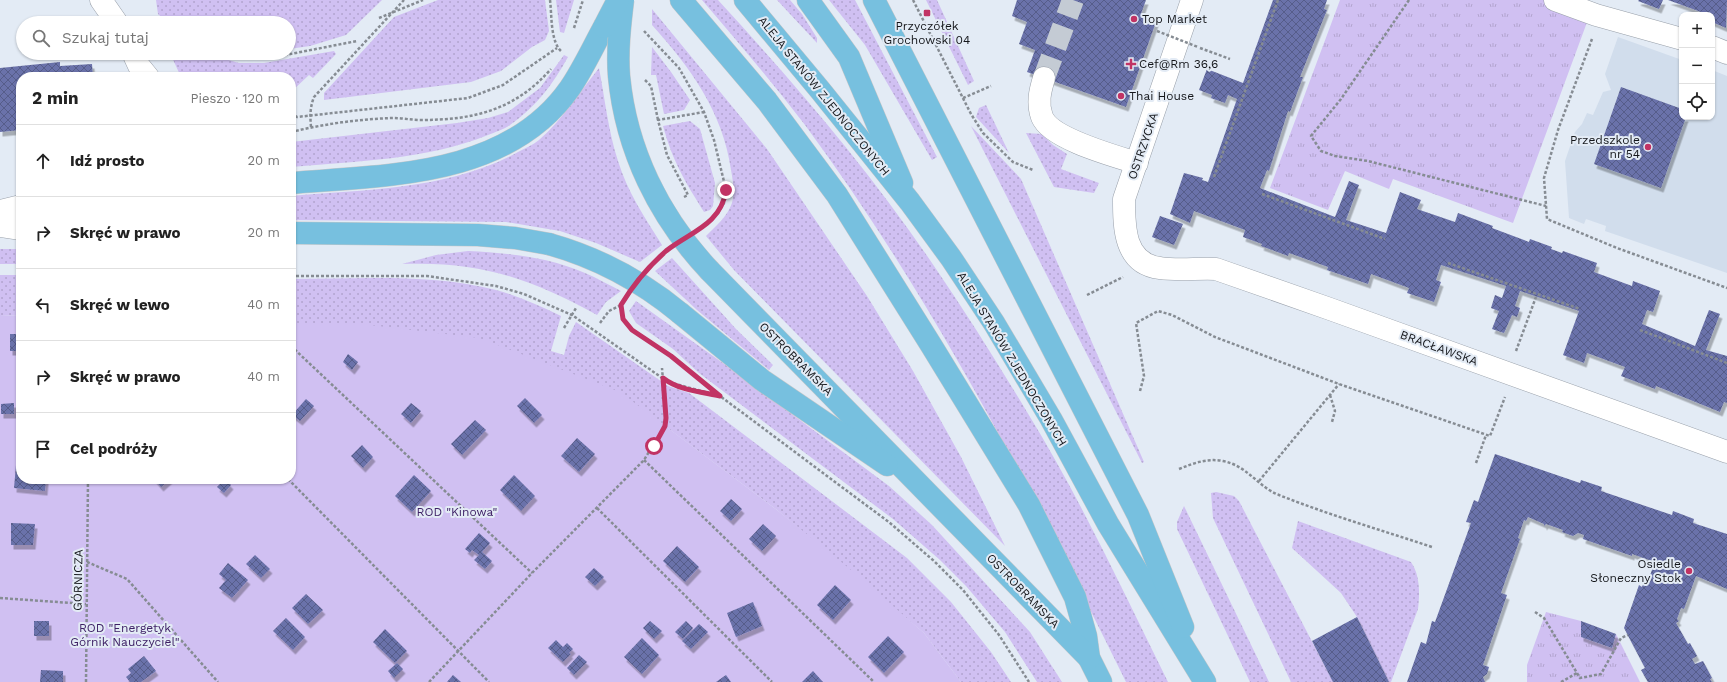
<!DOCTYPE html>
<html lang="pl">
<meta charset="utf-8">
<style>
:root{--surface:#fff;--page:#f2f2f2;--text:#222;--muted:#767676;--line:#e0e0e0}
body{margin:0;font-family:"Work Sans",sans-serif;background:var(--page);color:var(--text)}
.controls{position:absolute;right:12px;top:12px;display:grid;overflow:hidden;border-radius:8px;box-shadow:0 1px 3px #0004}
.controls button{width:36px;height:36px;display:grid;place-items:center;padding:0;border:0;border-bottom:1px solid var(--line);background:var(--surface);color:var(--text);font:20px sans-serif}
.stop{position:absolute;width:12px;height:12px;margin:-9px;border:3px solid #c13364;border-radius:50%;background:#fff}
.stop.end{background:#c13364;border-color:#fff;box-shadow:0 1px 4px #0008}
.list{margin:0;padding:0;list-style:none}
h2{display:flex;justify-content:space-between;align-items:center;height:52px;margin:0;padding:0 16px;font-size:17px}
h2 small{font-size:13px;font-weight:400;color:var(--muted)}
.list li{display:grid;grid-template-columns:26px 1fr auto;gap:12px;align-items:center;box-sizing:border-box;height:72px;padding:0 16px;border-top:1px solid var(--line)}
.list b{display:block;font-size:15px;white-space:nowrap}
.list em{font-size:13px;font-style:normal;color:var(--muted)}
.icon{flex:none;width:22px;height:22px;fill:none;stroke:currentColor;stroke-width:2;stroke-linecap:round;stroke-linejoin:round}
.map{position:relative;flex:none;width:1727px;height:682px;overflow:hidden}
.search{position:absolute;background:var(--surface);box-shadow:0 1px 3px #0004;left:16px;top:16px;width:280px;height:44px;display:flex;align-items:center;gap:10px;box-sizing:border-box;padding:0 14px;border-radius:22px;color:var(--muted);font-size:15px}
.panel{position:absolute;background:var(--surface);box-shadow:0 1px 3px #0004;left:16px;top:72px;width:280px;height:412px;border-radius:16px}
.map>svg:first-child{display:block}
.built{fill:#d1ddec}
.grass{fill:url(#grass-dots)}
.park{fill:url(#park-tufts)}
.garden{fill:#d0c0f2}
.building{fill:url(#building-cross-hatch);filter:url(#shadow)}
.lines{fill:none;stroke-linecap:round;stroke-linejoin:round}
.minor-tunnel{stroke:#c4cbd4;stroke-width:22;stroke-dasharray:22 11;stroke-linecap:butt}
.minor-casing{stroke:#99a0aa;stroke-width:23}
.major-casing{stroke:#c7c7c8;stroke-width:23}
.path{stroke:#868c93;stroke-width:2.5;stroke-dasharray:3 2;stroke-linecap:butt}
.minor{stroke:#fff;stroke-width:22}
.major{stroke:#77c0df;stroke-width:22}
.major-bridge-casing{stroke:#c7c7c8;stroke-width:23;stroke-linecap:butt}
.path-bridge{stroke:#868c93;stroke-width:2.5;stroke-dasharray:3 2;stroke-linecap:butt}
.major-bridge{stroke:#77c0df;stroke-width:22}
.route{stroke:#c13364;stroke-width:5}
.poi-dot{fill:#c13364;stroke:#e3ebf5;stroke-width:1.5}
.labels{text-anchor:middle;stroke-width:4;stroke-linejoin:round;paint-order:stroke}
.poi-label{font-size:12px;fill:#14161a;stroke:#e3ebf5;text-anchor:start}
.street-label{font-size:12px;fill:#14161a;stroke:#e3ebf5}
.park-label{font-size:12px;fill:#3e2166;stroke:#e3ebf5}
</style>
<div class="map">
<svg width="1727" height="682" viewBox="0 0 1727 682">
<defs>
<pattern id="grass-dots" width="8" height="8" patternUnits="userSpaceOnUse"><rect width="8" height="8" fill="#d0c0f2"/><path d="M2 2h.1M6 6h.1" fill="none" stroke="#b2a4cf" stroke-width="1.8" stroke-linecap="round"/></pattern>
<pattern id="park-tufts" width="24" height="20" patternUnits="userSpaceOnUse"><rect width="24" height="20" fill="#d0c0f2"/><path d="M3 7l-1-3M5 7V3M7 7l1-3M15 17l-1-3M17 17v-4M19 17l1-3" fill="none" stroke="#b2a4cf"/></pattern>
<pattern id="building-cross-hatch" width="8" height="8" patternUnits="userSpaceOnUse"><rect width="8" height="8" fill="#6b72aa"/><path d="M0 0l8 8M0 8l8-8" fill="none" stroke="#575d8a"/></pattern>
<filter id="shadow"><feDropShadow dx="2.5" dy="4.5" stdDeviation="0" flood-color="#0004"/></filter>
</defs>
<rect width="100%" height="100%" fill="#e3ebf5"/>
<path class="built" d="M1618 37 1682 60V117H1712V70L1727 76V273L1605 231 1606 226 1586 219 1584 224 1569 218 1565 161 1575 132 1582 124 1587 113 1593 115 1603 92 1611 90 1605 74Z"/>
<g class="grass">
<path d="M156 0H382L346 35 310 46 289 49V23H168L158 14Z"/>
<path d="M438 0H545L549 31 545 40 532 47 501 71 471 82 324 100V93L394 17Z"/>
<path d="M556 0H574L564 33 560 32Z"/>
<path d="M702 0H718C795 84 870 171 934 266 966 313 997 362 1027 412 1080 498 1123 591 1168 682H1126C1031 490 933 298 805 125 772 82 737 41 702 0Z"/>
<path d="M777 0H790L802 14 817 38V43Z"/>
<path d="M829 0H855L937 157 932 160 865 45Z"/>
<path d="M926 0H937L974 81 968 85Z"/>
<path d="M652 9 767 149 867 296 913 371 961 457 1005 546 734 270 706 236C716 226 727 217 732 203 735 192 733 181 731 170 723 112 690 67 652 25Z"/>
<path d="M652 47 671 72 690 100 684 110 664 114 656 75H651Z"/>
<path d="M334 51 336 54 313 78 309 75 291 92V77H181L170 53H204L239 63H264Z"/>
<path d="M564 55 568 57C553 84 536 107 510 125 503 130 495 132 488 135 426 160 357 161 291 167V142L457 123 488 118 508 112 540 88Z"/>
<path d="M599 68C605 99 608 130 618 161 627 191 645 218 662 245L640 262 596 243 560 231 506 222 291 220V196C367 189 449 190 518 152 525 148 533 145 539 140 563 119 579 93 599 68Z"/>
<path d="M986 105 1009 153 976 117 979 108Z"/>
<path d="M690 121 700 129 715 183 713 206 710 210 704 212C684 180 673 162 663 126Z"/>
<path d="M971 126 1021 179 1144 462 1142 463Z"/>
<path d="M1026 133 1042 134 1053 145 1067 154 1061 169 1099 183 1094 193 1054 187Z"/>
<rect x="0" y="249" width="21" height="15"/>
<path d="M468 251C508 253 548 257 585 273 597 278 609 285 621 291L606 302 597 315C529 278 480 261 402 264L436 255Z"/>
<path d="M672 258 736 329 773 365 769 370 697 310 655 271Z"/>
<path d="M0 275H21V315L0 316Z"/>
<path d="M291 279C357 279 431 273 496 290 519 296 540 306 561 316L551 351 564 355 569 336 576 322 668 386 689 393 907 558 951 602 991 652 1011 682H961L924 633 777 510 665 426 291 323Z"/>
<path d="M636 301 727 366 889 486 932 525 1030 632 1062 682H1037L1005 632 966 586 940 560 893 519 699 373 673 349 636 323 629 311Z"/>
<path d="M1216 492 1234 496 1239 501 1333 682H1291L1213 518 1211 493Z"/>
<path d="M1184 506 1269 682H1250L1177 529V522Z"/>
<path d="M1298 521 1411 562C1420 575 1420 593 1418 609L1391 682H1389L1357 617 1341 593 1292 548Z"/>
</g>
<g class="park">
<path d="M1340 0H1576L1593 6 1513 223 1393 179 1389 189 1345 171 1328 210 1270 188Z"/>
<path d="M1546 612 1581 621V637L1612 648 1616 634 1640 682H1527V665Z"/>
</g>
<path class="garden" d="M21 315V479H291V323H352L479 338 620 392 777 510 856 574 924 633 961 682H0V316Z"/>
<g class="building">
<path d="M1017 0H1146L1141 14 1157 19 1126 107 1027 72 1035 50 1019 44 1027 22 1012 16Z"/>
<path d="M1273 0H1327L1324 9 1327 10 1300 77H1303L1290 112 1288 111 1269 171 1267 170 1260 188 1335 217 1349 181 1359 185 1346 220 1386 233 1400 192 1421 200 1417 209 1455 222 1458 213 1493 226 1492 228 1529 242 1530 239 1552 247 1551 249 1562 253 1563 251 1597 263 1594 272 1632 286 1633 281 1660 291 1653 312 1647 310 1642 324 1695 346 1709 310 1720 314 1706 350 1727 356V403L1724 402 1720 412 1656 386 1655 389 1621 376 1625 367 1587 353 1584 363 1563 355 1579 311 1520 291 1515 306 1520 308 1517 317 1512 315 1504 333 1492 329 1499 311 1491 308 1495 295 1502 298 1506 286 1441 265 1436 280 1441 282 1434 302 1407 293 1409 288 1371 274 1368 284 1327 270 1328 267 1289 253 1288 256 1261 246 1262 244 1243 237 1245 230 1194 211 1190 223 1170 214 1184 173 1203 178 1202 180 1208 182 1237 99 1228 95 1225 103 1211 98 1212 95 1199 90 1207 69 1243 83Z"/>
<path d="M1639 0H1663L1659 9 1638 1Z"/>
<path d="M1668 0H1727L1726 28 1712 22V15H1699L1701 12Z"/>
<path d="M60 62V66L92 64 93 77H21V130L0 132V68Z"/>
<path d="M1621 87 1682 109V117H1686L1661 188 1594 164Z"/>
<path d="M1160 216 1183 224 1174 245 1152 237Z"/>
<path d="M16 322H21V351H10V334H16Z"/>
<path d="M348 354 358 362 352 370 343 362Z"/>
<path d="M525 398 542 415 534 423 517 406Z"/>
<path d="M306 399 314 406 300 421 292 415Z"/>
<path d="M14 403V414H1V404Z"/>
<path d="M411 403 421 411 411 423 401 414Z"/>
<path d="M475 420 486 430 462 455 451 444Z"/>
<path d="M577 438 595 454 579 472 561 456Z"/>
<path d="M362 445 373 457 363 468 351 456Z"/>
<path d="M1495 454 1580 483 1581 480 1602 487 1601 491 1672 515 1673 511 1694 519 1693 523 1727 534V589L1696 576 1684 609 1681 608 1677 619 1679 621 1676 623 1688 644 1690 643 1697 656 1692 659 1695 664 1703 661 1712 678 1710 679 1712 682H1648L1641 670 1645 668 1624 628 1639 585 1642 587 1646 577 1649 578 1655 562 1632 554V556L1583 539 1584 535 1578 533 1573 536 1562 532 1563 530 1546 524 1544 526V524L1528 517 1526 521 1524 520 1518 538 1520 539 1501 593 1507 595 1483 665 1489 667 1487 674 1483 677 1485 682H1407L1421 642 1426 644 1432 621 1435 622 1471 523 1466 522 1474 500 1478 502Z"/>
<path d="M16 465H21V479H46L45 491 14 488Z"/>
<path d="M414 475 431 491 412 512 395 496Z"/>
<path d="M514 475 535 496 521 511 500 490Z"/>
<path d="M154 479H170L161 487Z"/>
<path d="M225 479 231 485 224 493 217 487Z"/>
<path d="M731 499 742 509 731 521 720 511Z"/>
<path d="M11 523 35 524 33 545H11Z"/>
<path d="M763 524 776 536 762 551 749 539Z"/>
<path d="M479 533 490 543 482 552 492 561 485 569 474 560 479 555 472 550 470 553 465 549Z"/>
<path d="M677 546 699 567 685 582 663 561Z"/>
<path d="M255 555 270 569 261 578 246 564Z"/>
<path d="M228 563 248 580 232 598 219 588 226 580 219 574Z"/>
<path d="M594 568 604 577 595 586 585 577Z"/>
<path d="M835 585 851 600 833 620 817 605Z"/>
<path d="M306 594 323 610 308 624 292 608Z"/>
<path d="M753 602 762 626 736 637 727 613Z"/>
<path d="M1357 617 1389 682H1333L1312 641Z"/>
<path d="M286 618 305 637 293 650 273 631Z"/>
<rect x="34" y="621" width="15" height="15"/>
<path d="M650 621 662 631 654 639 643 628Z"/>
<path d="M686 621 693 628 683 639 675 632Z"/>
<path d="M1581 621 1616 634 1612 648 1581 637Z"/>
<path d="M699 624 708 632 691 649 682 641Z"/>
<path d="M385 629 407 651 395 663 373 642Z"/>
<path d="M888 636 904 652 884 673 868 657Z"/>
<path d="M642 638 659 655 642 674 624 657Z"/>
<path d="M556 640 563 647 567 643 573 649 569 653 571 654 563 662 548 648Z"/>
<path d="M579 655 587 662 574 675 567 668Z"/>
<path d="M144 656 156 671 141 682H130L126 677 131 673 128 669Z"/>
<path d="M397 663 403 669 394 678 388 671Z"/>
<path d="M41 670 63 671V682H40Z"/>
<path d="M813 671 823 682H802Z"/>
<path d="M453 675 461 682H447Z"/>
<path d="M726 675 731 682H716Z"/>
</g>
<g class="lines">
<path class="minor-tunnel" d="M1044 78 1073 0"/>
<defs>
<g id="minor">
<path d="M101 0 117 23"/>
<path d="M1192 0 1124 199C1124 227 1124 264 1160 268 1178 271 1197 268 1216 269L1330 309 1727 452"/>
<path d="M1555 0 1596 15 1682 39"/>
<path d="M1712 47 1727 53"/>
<path d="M133 53 139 66 148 77"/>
<path d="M1044 78C1040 91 1037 103 1042 117 1051 139 1115 156 1137 163"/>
<path d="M0 211 21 206"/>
<path d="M0 226 21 229"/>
</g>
<g id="major">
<path d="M681 0 767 101 837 195 931 345 1029 505 1075 597 1086 636 1089 658 1101 682"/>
<path d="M745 0 820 90 910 202 951 258 994 323 1051 419 1108 524 1205 682"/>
<path d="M808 0 849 57 902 183"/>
<path d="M874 0 1138 515 1183 627"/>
<path d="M291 183C388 175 508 177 570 88 583 69 593 47 604 27"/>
<path d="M291 233 478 235 515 238 549 244"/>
<path d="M710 271 1089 658"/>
<path d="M680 313 762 380 887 465"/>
</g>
</defs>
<use href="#minor" class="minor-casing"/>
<use href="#major" class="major-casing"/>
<g class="path">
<path d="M550 0C552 15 550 42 562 52"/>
<path d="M913 0 971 114 983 133 1013 162 1033 170"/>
<path d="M1409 0 1341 99 1311 136 1321 151 1335 156 1368 161 1546 206"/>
<path d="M379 18 423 0"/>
<path d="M146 19 153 23"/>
<path d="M574 28 583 0"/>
<path d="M644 31 679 68 704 112 714 140 726 190 724 203 718 213 704 226"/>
<path d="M1592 39 1558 130 1544 178 1547 219 1617 248 1727 288"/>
<path d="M1200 48 1230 59"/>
<path d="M225 53 270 58 357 41"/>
<path d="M645 80 651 86 658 120"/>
<path d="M963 98 991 86"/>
<path d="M291 113 297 117 468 98 503 85 557 48"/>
<path d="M311 127C310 116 310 107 314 97L404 0"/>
<path d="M291 132C324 124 359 119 393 118 402 118 411 120 421 120 474 120 515 110 551 69"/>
<path d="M1214 177 1278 0"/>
<path d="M1262 194 1385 239"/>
<path d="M684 197 688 195 667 155 658 120 704 112"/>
<path d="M1448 263 1580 309"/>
<path d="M653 264 663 254"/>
<path d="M291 276H427L496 286 524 294 572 315 668 382 720 396 890 523 934 561 963 590 999 635 1029 682"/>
<path d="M1087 295 1123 277"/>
<path d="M621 305 623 319 632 330 671 356 719 395"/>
<path d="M600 323 609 311 621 305 623 301"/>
<path d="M564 328 576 308"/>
<path d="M1640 330 1727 363"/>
<path d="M291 348 292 347 532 573"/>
<path d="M1516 351 1536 297"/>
<path d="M1140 391 1144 376 1136 323 1158 311 1172 315 1215 337 1339 384 1490 436 1505 397"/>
<path d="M1330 395 1335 411 1332 422"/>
<path d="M644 460 874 682"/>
<path d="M1476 463 1486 435"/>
<path d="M1179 469C1194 463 1207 458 1223 461 1248 466 1258 487 1279 495 1329 515 1381 530 1432 547"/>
<path d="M288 479 489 682"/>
<path d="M1259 481 1339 384"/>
<path d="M597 508 772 682"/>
<path d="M87 562 127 579 218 682"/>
<path d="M0 598 86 604"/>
<path d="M1535 612 1544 618 1580 678 1601 674 1621 638 1628 635"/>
<path d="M86 682 88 479"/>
<path d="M429 682 532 573 644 460 665 426 666 418 662 368"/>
<path d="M1561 682 1577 673"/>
</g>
<use href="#minor" class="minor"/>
<use href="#major" class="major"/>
<defs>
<g id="major-bridge">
<path d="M623 0C620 25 617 51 619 76 626 150 659 217 710 271"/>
<path d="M604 27 618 0"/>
<path d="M549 244C599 258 640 280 680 313"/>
</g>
</defs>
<use href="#major-bridge" class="major-bridge-casing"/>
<path class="path-bridge" d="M1157 31 1198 47"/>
<use href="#major-bridge" class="major-bridge"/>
</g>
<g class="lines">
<path class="route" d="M654 446 665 426 666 418 663 378C678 390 701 392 720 396L671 356 632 330 623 319 621 305C633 285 648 267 666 251 690 232 721 225 726 190"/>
</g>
<g class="poi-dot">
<rect x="923" y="9" width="8" height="8" rx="2"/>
<circle cx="1134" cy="19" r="4"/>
<path d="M1129 58h4v4h4v4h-4v4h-4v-4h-4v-4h4z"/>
<circle cx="1121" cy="96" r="4"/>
<circle cx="1648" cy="147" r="4"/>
<circle cx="1689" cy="571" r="4"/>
</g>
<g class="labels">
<g class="poi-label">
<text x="1142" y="23">Top Market</text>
<text x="927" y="30" text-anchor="middle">Przyczółek<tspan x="927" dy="14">Grochowski 04</tspan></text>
<text x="1139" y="68">Cef@Rm 36,6</text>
<text x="1129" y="100">Thai House</text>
<text x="1640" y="144" text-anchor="end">Przedszkole<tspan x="1640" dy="14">nr 54</tspan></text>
<text x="1681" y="568" text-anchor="end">Osiedle<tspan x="1681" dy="14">Słoneczny Stok</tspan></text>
</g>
<g class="street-label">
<text transform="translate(824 96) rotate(51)" y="4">ALEJA STANÓW ZJEDNOCZONYCH</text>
<text transform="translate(1143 146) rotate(-71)" y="4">OSTRZYCKA</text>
<text transform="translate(1439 348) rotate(20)" y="4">BRACŁAWSKA</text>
<text transform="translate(796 359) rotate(45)" y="4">OSTROBRAMSKA</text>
<text transform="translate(1012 359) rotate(59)" y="4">ALEJA STANÓW ZJEDNOCZONYCH</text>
<text transform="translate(78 580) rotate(-89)" y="4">GÓRNICZA</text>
<text transform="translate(1023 591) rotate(46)" y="4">OSTROBRAMSKA</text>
</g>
<g class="park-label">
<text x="457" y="516">ROD "Kinowa"</text>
<text x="125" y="632">ROD "Energetyk<tspan x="125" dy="14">Górnik Nauczyciel"</tspan></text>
</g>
</g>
</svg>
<div class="controls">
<button>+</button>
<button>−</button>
<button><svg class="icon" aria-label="locate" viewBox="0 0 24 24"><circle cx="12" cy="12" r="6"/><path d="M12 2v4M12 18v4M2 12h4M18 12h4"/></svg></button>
</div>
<div class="stop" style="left:654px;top:446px"></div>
<div class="stop end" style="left:726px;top:190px"></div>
<div class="search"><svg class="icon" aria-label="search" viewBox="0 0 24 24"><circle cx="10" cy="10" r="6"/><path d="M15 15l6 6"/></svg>Szukaj tutaj</div>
<section class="panel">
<h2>2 min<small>Pieszo · 120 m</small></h2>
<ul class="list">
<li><svg class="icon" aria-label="ahead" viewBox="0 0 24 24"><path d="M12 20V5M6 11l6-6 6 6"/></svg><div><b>Idź prosto</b></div><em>20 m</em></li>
<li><svg class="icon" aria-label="right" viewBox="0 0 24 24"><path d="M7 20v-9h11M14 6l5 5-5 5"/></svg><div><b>Skręć w prawo</b></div><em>20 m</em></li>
<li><svg class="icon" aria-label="left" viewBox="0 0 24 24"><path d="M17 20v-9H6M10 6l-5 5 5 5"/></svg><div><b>Skręć w lewo</b></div><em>40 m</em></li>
<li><svg class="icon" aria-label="right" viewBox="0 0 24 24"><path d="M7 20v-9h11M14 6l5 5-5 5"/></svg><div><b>Skręć w prawo</b></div><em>40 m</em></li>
<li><svg class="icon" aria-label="arrive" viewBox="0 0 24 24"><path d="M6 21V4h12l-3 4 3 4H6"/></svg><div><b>Cel podróży</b></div></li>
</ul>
</section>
</div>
